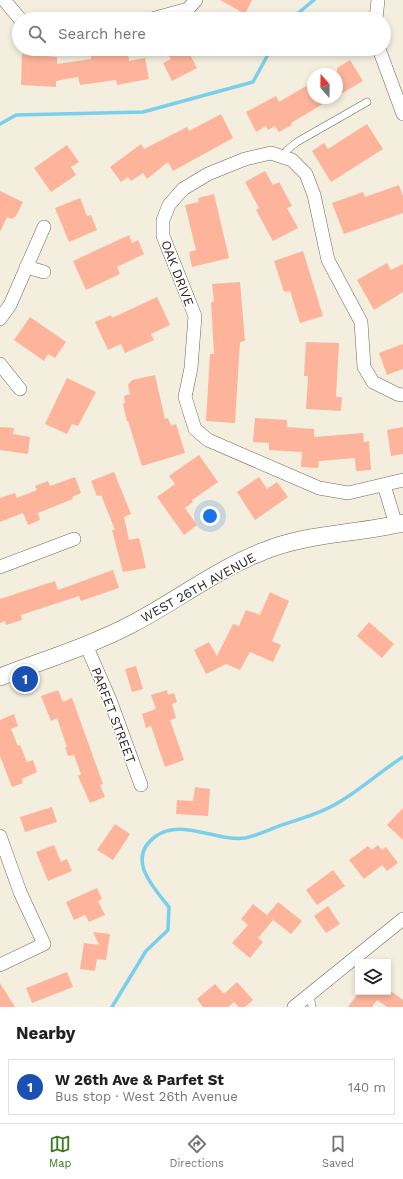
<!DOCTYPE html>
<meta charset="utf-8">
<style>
:root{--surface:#fff;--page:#f6f6f6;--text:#202124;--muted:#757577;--line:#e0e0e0;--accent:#397b1c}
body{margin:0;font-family:"Work Sans",sans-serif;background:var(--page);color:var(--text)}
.controls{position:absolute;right:12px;bottom:12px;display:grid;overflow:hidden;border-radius:0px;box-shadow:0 2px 6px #0003}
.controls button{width:36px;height:36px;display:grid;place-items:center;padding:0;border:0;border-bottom:1px solid var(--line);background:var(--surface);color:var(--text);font:20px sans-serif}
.compass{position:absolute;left:307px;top:68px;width:36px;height:36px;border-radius:50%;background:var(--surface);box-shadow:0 2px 6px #0003;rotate:340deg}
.you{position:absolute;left:210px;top:516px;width:14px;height:14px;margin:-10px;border:3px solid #fff;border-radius:50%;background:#1a73e8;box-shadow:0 0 0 6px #1a73e833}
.badge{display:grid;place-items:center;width:26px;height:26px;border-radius:50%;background:var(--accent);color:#fff;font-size:13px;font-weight:700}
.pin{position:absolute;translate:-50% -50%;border:2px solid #fff;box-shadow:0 1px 4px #0006}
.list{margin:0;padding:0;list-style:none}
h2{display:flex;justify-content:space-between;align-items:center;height:52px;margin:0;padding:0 16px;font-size:17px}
h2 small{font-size:13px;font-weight:400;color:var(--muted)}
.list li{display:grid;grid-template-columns:26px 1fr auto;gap:12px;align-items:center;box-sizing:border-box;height:56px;margin:0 8px 8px;padding:0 8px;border:1px solid var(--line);border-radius:0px}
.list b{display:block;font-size:15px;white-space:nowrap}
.list p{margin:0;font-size:13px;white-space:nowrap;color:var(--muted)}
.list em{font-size:13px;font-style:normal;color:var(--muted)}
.icon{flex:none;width:22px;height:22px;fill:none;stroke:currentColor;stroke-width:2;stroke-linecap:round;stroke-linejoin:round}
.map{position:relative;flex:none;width:403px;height:1007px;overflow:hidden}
.search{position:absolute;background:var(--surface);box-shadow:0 2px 6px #0003;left:12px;right:12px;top:12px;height:44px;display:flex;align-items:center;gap:10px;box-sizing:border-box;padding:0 14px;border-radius:22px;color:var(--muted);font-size:15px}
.sheet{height:116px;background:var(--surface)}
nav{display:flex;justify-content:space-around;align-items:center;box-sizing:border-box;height:56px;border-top:1px solid var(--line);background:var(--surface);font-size:11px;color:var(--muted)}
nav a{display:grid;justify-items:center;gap:2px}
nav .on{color:var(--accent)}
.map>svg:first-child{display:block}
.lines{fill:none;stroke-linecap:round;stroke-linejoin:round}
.stream{stroke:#79cfec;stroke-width:3.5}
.building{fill:#fdb49b}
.service-casing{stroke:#6d685a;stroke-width:8}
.minor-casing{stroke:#6d685a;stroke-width:14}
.tertiary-casing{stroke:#6d685a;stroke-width:18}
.service{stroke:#fff;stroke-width:7}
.minor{stroke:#fff;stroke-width:13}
.tertiary{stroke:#fff;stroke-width:17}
.labels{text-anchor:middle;stroke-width:3;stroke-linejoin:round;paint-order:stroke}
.street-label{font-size:13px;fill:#282620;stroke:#fff}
</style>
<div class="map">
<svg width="403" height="1007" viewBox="0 0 403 1007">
<rect width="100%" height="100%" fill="#f4eede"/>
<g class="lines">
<g class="stream">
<path d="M291 19 314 0"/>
<path d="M0 124 16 115 143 112 253 82 271 49"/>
<path d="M112 1007 146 951 168 930 169 907C153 887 125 858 156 836 182 818 216 842 245 838 256 836 269 830 279 826 300 819 322 813 341 801 363 788 382 770 403 757"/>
</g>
</g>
<g class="building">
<path d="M220 0H252L245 14Z"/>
<path d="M127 49 129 61 145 58 149 79 117 85 116 80 80 85 78 77 56 81V87L21 85 22 54 57 57V64L91 59V56Z"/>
<path d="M175 49H187L197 68 172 81 163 63 171 59 167 53Z"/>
<path d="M350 60 363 81 337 96V68Z"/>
<path d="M313 82V98H333L291 123 292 125 279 132 275 126 268 130 266 126 256 132 246 112 276 96 279 102Z"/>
<path d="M221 114 233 138 173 171 168 162 147 179 143 173 131 181 128 177 121 182 110 167 141 144 144 149 187 127 189 131Z"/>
<path d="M367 124 383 149 331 182 312 151 324 143 328 149Z"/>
<path d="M67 145 79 162 71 167 76 175 51 192 34 168Z"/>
<path d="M265 171 273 185 279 182 292 206 287 208 298 228 273 241 256 210 259 208 245 182Z"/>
<path d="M399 185 403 196V213L344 234 332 203 363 192 365 197Z"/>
<path d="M0 191 23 202 16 216 12 219 7 217 0 232Z"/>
<path d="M214 194 229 258 192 267 189 252 196 250 185 205 199 202 198 198Z"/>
<path d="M80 198 87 216 91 215 97 230 69 242 55 208Z"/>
<path d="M129 235 132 243 138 240 144 254 117 267 120 274 86 290 73 261Z"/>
<path d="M303 251 323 316 300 323 290 291 284 292 274 261Z"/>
<path d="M387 263 391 270 403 264V292L374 310 357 280Z"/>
<path d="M240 282 245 341 240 342 235 423 206 421 210 354H214L211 302H214L212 284Z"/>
<path d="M157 297 170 325 151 334 154 340 125 353 121 344 108 350 95 322 111 315 112 318Z"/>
<path d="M30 317 66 342 55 358 48 354 44 361 14 340Z"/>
<path d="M306 342 339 343 336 397H342L341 411 306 409 308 376H304Z"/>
<path d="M403 344V369L387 375 379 353Z"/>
<path d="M155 375 165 419 168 418 171 426 176 424 185 453 142 466 128 421H127L123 404 125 403 124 396 130 394 128 385 132 380Z"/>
<path d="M67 378 96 392 78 426 72 424 67 434 45 424Z"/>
<path d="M255 418 287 420V427L314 429V437L363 433 364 442 369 441 371 470 356 471 355 458 319 461 318 468 301 467 302 452 269 450V443L253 442Z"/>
<path d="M0 427 14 428 13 434 30 437 28 454 0 450Z"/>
<path d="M403 427V454L391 456 387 430Z"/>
<path d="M199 455 218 482 192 500 193 502 185 508 197 525 184 535 157 497 175 484 169 476Z"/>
<path d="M114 472 131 514 124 517 129 540 139 538 146 568 123 572 112 530H115L101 495 97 496 91 481Z"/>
<path d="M75 477 81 493 72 497 73 499 38 513 40 520 28 525 23 513 0 522V498L15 493 17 498 37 490 35 486 48 481 50 486Z"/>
<path d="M259 477 267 489 277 482 288 497 255 520 237 492Z"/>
<path d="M113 570 119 588 81 601 79 596 21 615 22 620 6 625 5 621 0 623V599L55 581 58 590Z"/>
<path d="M270 592 289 601 272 641 281 645 273 662 250 652 240 670 226 664 206 674 194 650 209 642 217 656 233 624 239 626 246 610 260 615Z"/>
<path d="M369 622 394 644 382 658 357 636Z"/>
<path d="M136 666 143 689 132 692 125 669Z"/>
<path d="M58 690 63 702 72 698 103 784 100 785 105 797 90 803 78 776 81 774 74 755 68 756 65 747H67L57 718 51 721 41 696Z"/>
<path d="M167 690 168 695 174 693 177 702 172 704 176 718 170 720 184 760 165 767 151 726 146 728 142 714 156 709 151 695Z"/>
<path d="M14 714 18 726 11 729 18 746 20 745 27 762 33 760 37 772 22 779 23 783 12 787 0 756V720Z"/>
<path d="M195 787 210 789 208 816 176 814 177 800 193 801Z"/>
<path d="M52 807 57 822 25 832 20 817Z"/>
<path d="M403 808V840L387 825Z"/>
<path d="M115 824 130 834 113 860 97 850Z"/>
<path d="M54 845 61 862 67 859 72 871 48 881 36 852Z"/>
<path d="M378 845 382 850 386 847 398 863 387 871 382 865 364 879 349 860 368 846 372 850Z"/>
<path d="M333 870 345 886 317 905 306 890Z"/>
<path d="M97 888 102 899 98 901 105 915 89 922 85 915 74 920 66 902Z"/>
<path d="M278 902 302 921 291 934 267 915Z"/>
<path d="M253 904 273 920 258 938 263 942 250 958 232 943 248 925 241 919Z"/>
<path d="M328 906 340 924 326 933 314 916Z"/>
<path d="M93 932 110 934 106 960 97 959 95 971 80 969 84 943 99 945Z"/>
<path d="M67 972 73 987 32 1003 26 988Z"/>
<path d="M237 982 253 1000 245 1007H239L234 1002 228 1007H203L197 999 215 984 224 994Z"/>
<path d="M0 983 15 1007H0Z"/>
<path d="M359 992H392L403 1000V1007H387L377 1000 372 1007H348Z"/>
</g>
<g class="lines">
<defs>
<g id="service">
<path d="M284 158 287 150 297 142 367 102"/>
<path d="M310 994 312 1007"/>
</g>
<g id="minor">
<path d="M4 0 20 19"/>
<path d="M152 19 188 9 196 0"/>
<path d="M376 19 378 0"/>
<path d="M379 49 403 114"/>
<path d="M26 267 44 272"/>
<path d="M0 319 10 305 44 227"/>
<path d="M0 364 20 389"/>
<path d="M403 395 397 394 373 382 364 367 361 322 328 260 314 195 306 174 292 160 271 153 245 159 208 174 183 189 169 205 163 220V236L195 316 191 368 185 397 195 429 208 440 319 488 348 493 403 480"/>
<path d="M384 485 396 525"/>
<path d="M0 567 74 539"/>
<path d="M86 645 110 700 141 785"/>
<path d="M0 836 20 892 44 944 0 965"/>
<path d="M294 1007 403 919"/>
</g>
<path id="tertiary" d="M0 677C44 660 90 646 132 624 176 601 217 569 264 551 308 533 357 534 403 523"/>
</defs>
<use href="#service" class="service-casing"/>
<use href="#minor" class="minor-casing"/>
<use href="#tertiary" class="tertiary-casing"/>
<use href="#service" class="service"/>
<use href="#minor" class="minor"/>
<use href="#tertiary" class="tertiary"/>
</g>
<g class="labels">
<g class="street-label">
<text transform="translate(178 273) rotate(69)" y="5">OAK DRIVE</text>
<text transform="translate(198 587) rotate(-29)" y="5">WEST 26TH AVENUE</text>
<text transform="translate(114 715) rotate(69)" y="5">PARFET STREET</text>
</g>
</g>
</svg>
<div class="controls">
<button><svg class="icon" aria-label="layers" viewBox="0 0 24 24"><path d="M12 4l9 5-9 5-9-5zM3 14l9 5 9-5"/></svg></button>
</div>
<svg class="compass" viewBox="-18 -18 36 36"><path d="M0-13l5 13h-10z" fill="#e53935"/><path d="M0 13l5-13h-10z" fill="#757577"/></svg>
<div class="you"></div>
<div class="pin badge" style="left:25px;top:679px;background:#1a4fb4">1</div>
<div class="search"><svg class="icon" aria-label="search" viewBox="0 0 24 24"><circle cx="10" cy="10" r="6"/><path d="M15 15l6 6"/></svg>Search here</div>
</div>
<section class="sheet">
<h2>Nearby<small></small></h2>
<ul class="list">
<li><span class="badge" style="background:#1a4fb4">1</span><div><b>W 26th Ave &amp; Parfet St</b><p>Bus stop · West 26th Avenue</p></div><em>140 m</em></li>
</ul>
</section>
<nav>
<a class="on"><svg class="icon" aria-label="map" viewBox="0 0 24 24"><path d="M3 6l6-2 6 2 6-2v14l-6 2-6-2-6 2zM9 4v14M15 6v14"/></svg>Map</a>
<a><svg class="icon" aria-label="directions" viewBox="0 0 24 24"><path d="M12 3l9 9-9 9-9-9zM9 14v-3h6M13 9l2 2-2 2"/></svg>Directions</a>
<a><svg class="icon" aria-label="saved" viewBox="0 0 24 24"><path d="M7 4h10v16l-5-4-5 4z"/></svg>Saved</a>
</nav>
